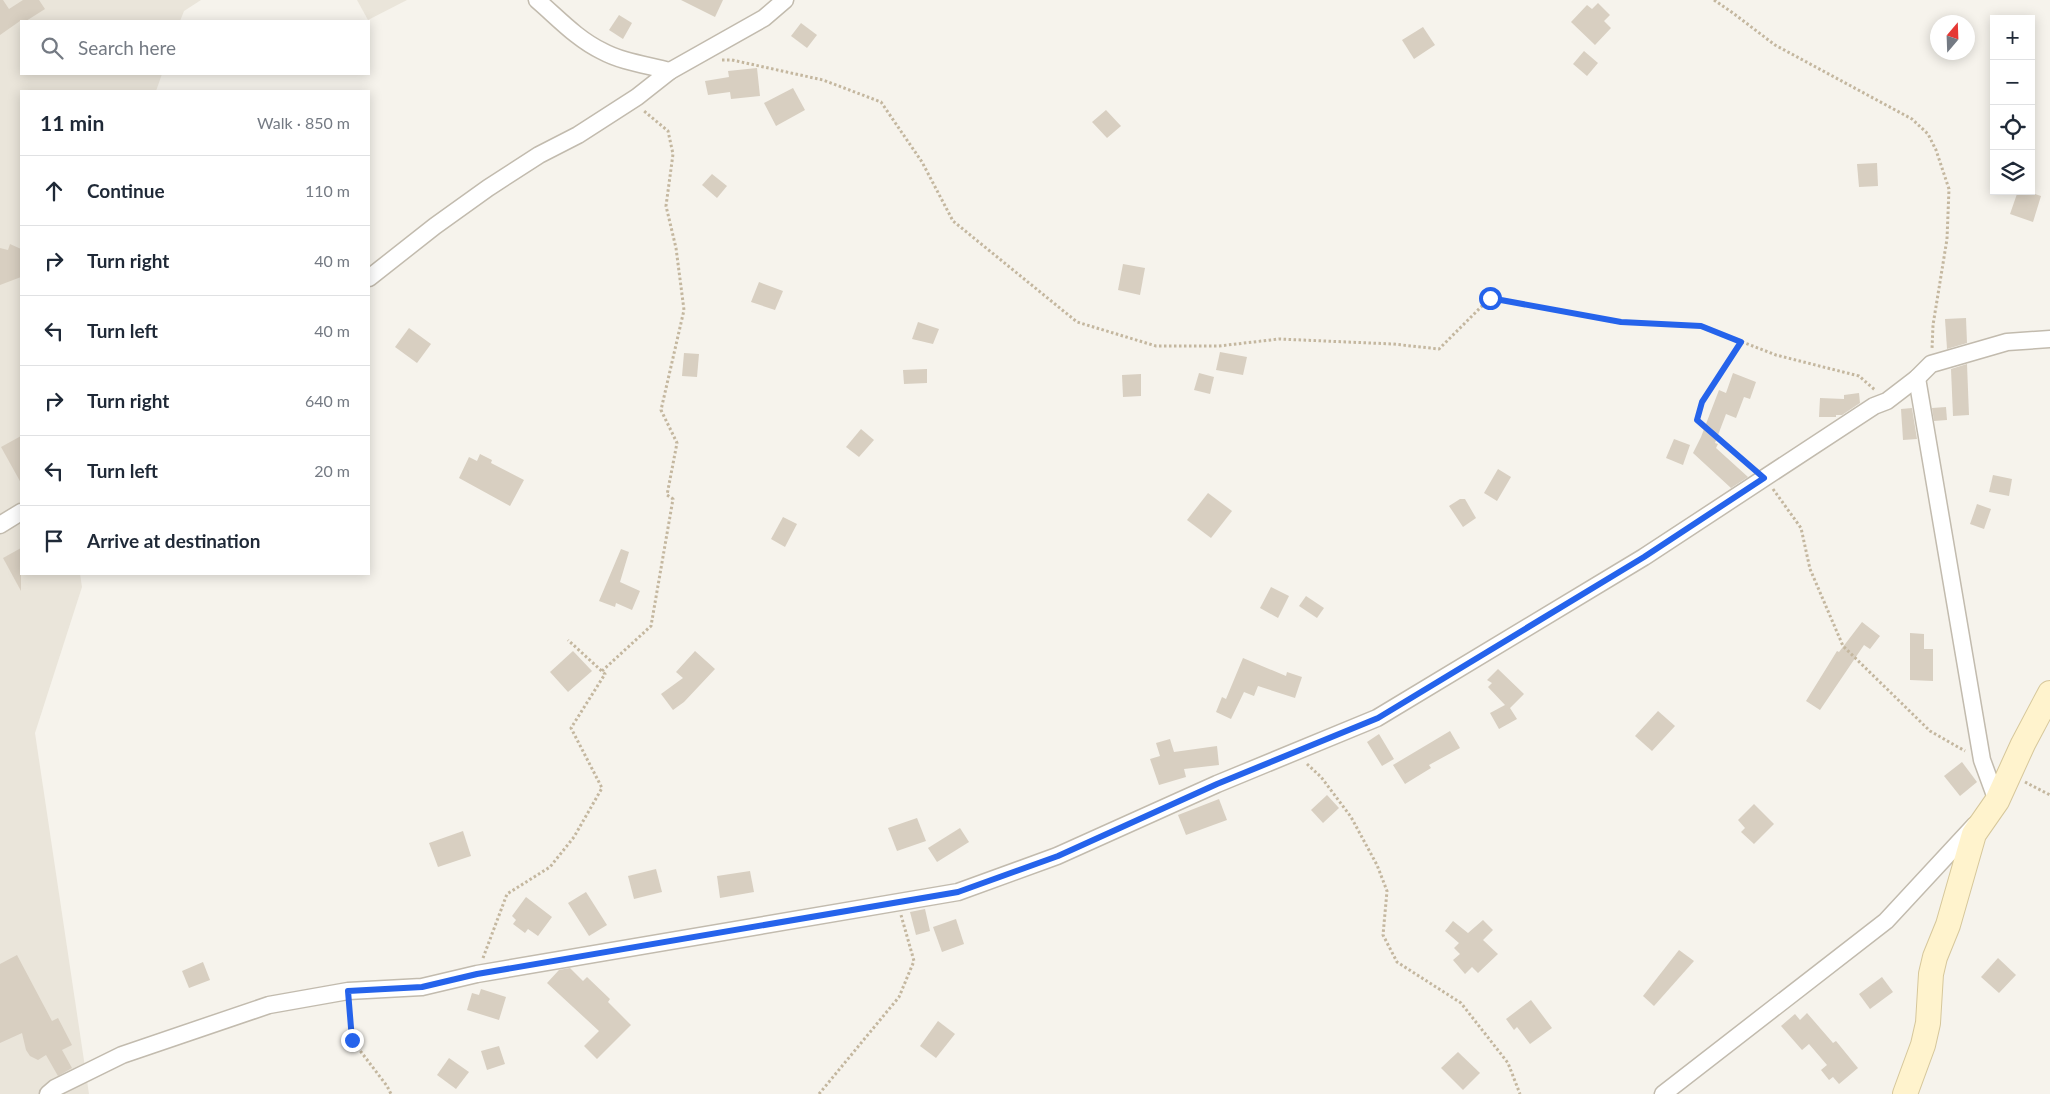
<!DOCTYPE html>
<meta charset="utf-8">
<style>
:root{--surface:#fff;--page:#f6f6f7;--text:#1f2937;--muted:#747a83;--line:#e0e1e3}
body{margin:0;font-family:Lato,sans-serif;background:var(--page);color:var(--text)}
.controls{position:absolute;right:15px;top:15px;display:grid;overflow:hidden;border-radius:0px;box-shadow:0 2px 12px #0003}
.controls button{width:45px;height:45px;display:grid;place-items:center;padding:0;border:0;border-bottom:1px solid var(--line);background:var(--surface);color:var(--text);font:25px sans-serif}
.compass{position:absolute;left:1930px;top:15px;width:45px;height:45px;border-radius:50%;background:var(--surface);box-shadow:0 2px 12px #0003;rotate:19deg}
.stop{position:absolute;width:15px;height:15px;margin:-11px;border:4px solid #2563eb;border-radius:50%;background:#fff}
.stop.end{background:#2563eb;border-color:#fff;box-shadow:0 1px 5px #0008}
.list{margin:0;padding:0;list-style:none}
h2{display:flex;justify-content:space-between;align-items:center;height:65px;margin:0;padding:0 20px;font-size:21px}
h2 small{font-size:16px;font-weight:400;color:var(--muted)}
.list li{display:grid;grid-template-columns:32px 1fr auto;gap:15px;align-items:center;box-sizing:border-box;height:70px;padding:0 20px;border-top:1px solid var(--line)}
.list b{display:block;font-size:19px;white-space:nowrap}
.list em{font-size:16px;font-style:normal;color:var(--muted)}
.icon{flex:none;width:28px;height:28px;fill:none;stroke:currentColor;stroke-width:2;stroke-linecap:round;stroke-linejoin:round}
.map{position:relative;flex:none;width:2050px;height:1094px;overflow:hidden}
.search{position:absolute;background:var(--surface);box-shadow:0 2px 12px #0003;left:20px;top:20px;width:350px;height:55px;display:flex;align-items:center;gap:12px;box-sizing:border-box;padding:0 18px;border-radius:0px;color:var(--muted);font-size:19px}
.panel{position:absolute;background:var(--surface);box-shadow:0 2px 12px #0003;left:20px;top:90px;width:350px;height:485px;border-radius:0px}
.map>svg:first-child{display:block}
.residential{fill:#eae5da}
.building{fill:#d8cfc1}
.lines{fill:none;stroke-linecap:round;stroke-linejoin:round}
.minor-casing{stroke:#c2bbae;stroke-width:19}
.secondary-casing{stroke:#d6c79b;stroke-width:26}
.path{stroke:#c4b79f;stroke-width:3;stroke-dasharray:2.5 2.5;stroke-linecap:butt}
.minor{stroke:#fff;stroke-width:16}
.secondary{stroke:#fff3cd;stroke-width:24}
.route{stroke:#2563eb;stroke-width:6}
</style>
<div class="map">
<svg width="2050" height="1094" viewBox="0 0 2050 1094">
<rect width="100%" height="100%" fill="#f6f3ec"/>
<g class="residential">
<path d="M0 0H201L184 11 180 21H21V74H162L156 91H21V574H80L82 587 35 733 89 1094H0Z"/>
<path d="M357 0H407L368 20Z"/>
</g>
<g class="building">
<path d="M0 0H3L9 9 23 0H39L45 9 26 21H21V23L20 21 0 35Z"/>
<path d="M681 0H723L715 17Z"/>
<path d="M1598 3 1610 15 1604 21 1611 28 1595 45 1571 22 1587 5 1592 9Z"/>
<path d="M619 15 632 23 623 39 609 30Z"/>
<path d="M801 23 817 35 807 48 791 36Z"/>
<path d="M1423 27 1435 45 1414 59 1402 40Z"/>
<path d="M1584 51 1598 63 1587 76 1573 64Z"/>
<path d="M757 68 760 96 731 99 730 92 708 95 705 81 729 77 728 71Z"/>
<path d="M793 88 805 110 776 126 764 103Z"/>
<path d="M1106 110 1121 126 1107 138 1092 122Z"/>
<path d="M1877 163 1878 186 1859 187 1857 164Z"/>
<path d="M712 174 727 186 717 198 702 185Z"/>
<path d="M2018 191H2026L2041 196 2033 222 2010 214Z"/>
<path d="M10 244 21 249V277L0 285V248L8 250Z"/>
<path d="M1123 264 1145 268 1140 295 1118 290Z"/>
<path d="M759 282 783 291 775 310 751 302Z"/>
<path d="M1966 318 1967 343 1947 349 1945 319Z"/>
<path d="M918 322 939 329 933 344 912 339Z"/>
<path d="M409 328 431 344 417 363 395 347Z"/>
<path d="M1220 352 1247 357 1243 375 1216 370Z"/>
<path d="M684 353 699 354 697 377 682 376Z"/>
<path d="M1967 364 1969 415 1953 416 1951 369Z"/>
<path d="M927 369V383L904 384 903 370Z"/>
<path d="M1199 373 1214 377 1210 394 1194 390Z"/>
<path d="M1733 373 1756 382 1750 399 1744 397 1736 418 1726 414 1715 443 1718 444 1716 448 1748 477 1731 488 1693 453 1701 437 1719 390 1726 393Z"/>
<path d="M1141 374V396L1123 397 1122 375Z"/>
<path d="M1859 393 1860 403 1842 415H1836V417H1819L1820 398 1844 399V395Z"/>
<path d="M1946 407 1947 420 1934 421 1932 408Z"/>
<path d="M1912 408 1917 439 1903 440 1901 409Z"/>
<path d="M861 429 874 440 859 457 846 447Z"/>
<path d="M21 436V483L1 447Z"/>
<path d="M1674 439 1690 445 1683 465 1666 458Z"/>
<path d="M480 454 492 460 491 463 524 480 510 506 459 478 469 457 477 461Z"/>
<path d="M1498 469 1511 477 1497 501 1484 493Z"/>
<path d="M1993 475 2012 479 2009 496 1989 492Z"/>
<path d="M1208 493 1232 511 1211 538 1187 520Z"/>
<path d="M1460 499H1465L1476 518 1463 527 1449 506Z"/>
<path d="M1977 504 1991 509 1984 529 1970 524Z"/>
<path d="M783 517 797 524 785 547 771 539Z"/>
<path d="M21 548V591L3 558Z"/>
<path d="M621 549 629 552 620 582 640 591 632 610 616 603 615 607 599 601Z"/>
<path d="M1271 587 1289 596 1278 618 1260 608Z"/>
<path d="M1306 596 1324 608 1317 618 1299 606Z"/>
<path d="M1862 622 1880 636 1870 649 1864 645 1820 710 1806 701 1837 651 1839 652Z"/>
<path d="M1910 633 1924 634V649H1933V681L1910 680Z"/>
<path d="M573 651 592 671 568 692 550 672Z"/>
<path d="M695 651 715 669 684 702 673 710 661 694 683 678 676 672Z"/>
<path d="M1243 658 1286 676 1287 672 1302 677 1295 698 1258 686 1254 696 1244 692 1231 719 1216 712 1222 697 1226 699Z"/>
<path d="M1498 669 1524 694 1510 708 1517 719 1499 729 1490 713 1505 705 1488 687 1492 683 1487 680Z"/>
<path d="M1658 711 1675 726 1652 751 1635 736Z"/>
<path d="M1450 731 1460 748 1429 765 1431 768 1405 784 1393 765Z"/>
<path d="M1379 734 1394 759 1382 766 1367 742Z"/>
<path d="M1170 739 1174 752 1217 746 1219 765 1184 769 1186 777 1159 785 1150 759 1160 756 1156 743Z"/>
<path d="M1962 762 1977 782 1960 796 1944 776Z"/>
<path d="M1327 795 1339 808 1323 823 1311 810Z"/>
<path d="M1219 799 1227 820 1186 835 1178 815Z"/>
<path d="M1754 804 1774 824 1754 844 1741 832 1745 828 1738 820Z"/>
<path d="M917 818 926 841 897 851 888 828Z"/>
<path d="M960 828 969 842 937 862 928 848Z"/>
<path d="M463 831 471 856 438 867 429 843Z"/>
<path d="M656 869 662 892 634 899 628 876Z"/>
<path d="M750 871 754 892 720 898 717 876Z"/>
<path d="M586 892 607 925 589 936 568 903Z"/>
<path d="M526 897 552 917 538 936 528 929 525 933 513 924 516 920 512 916Z"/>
<path d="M925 909 930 931 916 935 910 912Z"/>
<path d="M956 919 964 944 942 952 933 927Z"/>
<path d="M1483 920 1493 930 1483 940 1498 954 1478 973 1472 967 1465 974 1453 960 1460 954 1454 948 1459 943 1445 931 1453 921 1468 933Z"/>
<path d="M1679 950 1694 961 1654 1006 1643 996Z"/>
<path d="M17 955 52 1021 58 1018 72 1045 62 1050 72 1068 58 1076 46 1055 38 1060 30 1056 26 1050 22 1033 0 1043V964Z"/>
<path d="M1998 958 2016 975 1999 993 1981 977Z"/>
<path d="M203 962 210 980 189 988 182 971Z"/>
<path d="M570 968 583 981 587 977 610 999 608 1002 631 1025 597 1059 584 1046 599 1031 547 983 559 970Z"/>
<path d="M1882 977 1893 992 1870 1009 1859 994Z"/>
<path d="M481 989 506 997 499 1020 467 1010 472 993 479 995Z"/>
<path d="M1531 1000 1552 1028 1530 1044 1517 1027 1514 1030 1506 1019Z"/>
<path d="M1807 1013 1833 1043 1836 1041 1858 1068 1839 1084 1833 1077 1829 1080 1821 1070 1827 1065 1809 1044 1802 1050 1781 1026 1795 1014 1800 1020Z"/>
<path d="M938 1021 955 1034 936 1058 920 1046Z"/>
<path d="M499 1046 505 1064 487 1070 481 1051Z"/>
<path d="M1458 1052 1480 1073 1463 1090 1441 1068Z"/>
<path d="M449 1058 469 1072 456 1089 437 1075Z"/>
</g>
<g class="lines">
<defs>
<g id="minor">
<path d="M537 0C558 18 577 39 602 51 622 62 648 65 670 71"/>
<path d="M369 278 435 226 488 188 539 155 578 135 637 97 670 71 764 18 785 0"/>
<path d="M1917 378 1982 760 1997 801 1995 803"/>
<path d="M0 525 21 512"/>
<path d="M48 1094 55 1088 122 1055 269 1005 348 991 422 987 477 974 958 892 1057 856 1217 784 1377 718 1644 557 1874 406 1887 401 1917 378 1931 364 2007 342 2050 339"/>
<path d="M1663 1094 1886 921 1975 825"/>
</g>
<path id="secondary" d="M1905 1094 1923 1045 1928 1023 1931 974 1935 957 1948 925 1974 834 1997 801 2023 744 2050 693"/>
</defs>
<use href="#minor" class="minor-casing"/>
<use href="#secondary" class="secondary-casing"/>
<g class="path">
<path d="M1714 0 1733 13 1775 45 1912 119 1928 134 1936 150 1949 189 1947 239 1933 325 1932 349"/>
<path d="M722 60H732L823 80 881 102 922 162 953 221 1077 322 1156 346H1219L1279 339 1393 344 1439 349 1490 298 1621 323 1701 326 1776 355 1859 376 1875 390"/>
<path d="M1741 342 1702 402 1697 420 1753 468"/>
<path d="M1773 489 1801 528 1810 569 1843 646 1930 731 1965 751"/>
<path d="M602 671 651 626 673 499 667 495 677 443 661 410 684 310 676 248 666 206 673 154 668 131 644 111"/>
<path d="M1307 764 1321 777 1351 817 1377 865 1387 891 1383 935 1397 962 1461 1003 1508 1063 1520 1094"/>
<path d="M2025 782 2050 795"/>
<path d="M483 958 507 894 550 867 574 837 602 788 571 728 605 674 568 640"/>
<path d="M349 1004 352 1040 387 1086 391 1094"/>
<path d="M819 1094 899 997 914 961 901 915"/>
</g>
<use href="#minor" class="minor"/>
<use href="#secondary" class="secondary"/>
</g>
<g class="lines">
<path class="route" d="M352 1040 348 991 422 987 477 974 958 892 1058 856 1217 784 1378 718 1644 557 1764 478 1697 420 1702 402 1741 342 1701 326 1621 322 1490 298"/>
</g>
</svg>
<div class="controls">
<button>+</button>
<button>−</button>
<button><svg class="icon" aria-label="locate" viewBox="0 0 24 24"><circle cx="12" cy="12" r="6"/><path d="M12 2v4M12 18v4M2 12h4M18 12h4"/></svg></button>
<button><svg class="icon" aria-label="layers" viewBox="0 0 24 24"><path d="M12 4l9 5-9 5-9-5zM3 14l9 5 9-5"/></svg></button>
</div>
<svg class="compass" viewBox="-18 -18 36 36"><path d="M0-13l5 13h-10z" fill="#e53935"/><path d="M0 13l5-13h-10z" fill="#747a83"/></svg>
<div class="stop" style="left:1490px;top:298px"></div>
<div class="stop end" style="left:352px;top:1040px"></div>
<div class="search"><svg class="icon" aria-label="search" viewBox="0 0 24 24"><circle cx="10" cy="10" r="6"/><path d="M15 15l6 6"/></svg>Search here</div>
<section class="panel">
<h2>11 min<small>Walk · 850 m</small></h2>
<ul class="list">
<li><svg class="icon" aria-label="ahead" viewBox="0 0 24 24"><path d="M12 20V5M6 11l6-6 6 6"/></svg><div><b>Continue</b></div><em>110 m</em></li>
<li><svg class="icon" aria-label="right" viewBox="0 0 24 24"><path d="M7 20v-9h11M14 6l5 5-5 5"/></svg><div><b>Turn right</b></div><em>40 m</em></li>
<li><svg class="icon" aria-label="left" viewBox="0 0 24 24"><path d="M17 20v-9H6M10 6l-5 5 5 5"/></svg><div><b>Turn left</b></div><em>40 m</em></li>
<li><svg class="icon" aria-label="right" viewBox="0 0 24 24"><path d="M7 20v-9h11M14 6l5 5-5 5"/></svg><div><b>Turn right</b></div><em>640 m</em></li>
<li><svg class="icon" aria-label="left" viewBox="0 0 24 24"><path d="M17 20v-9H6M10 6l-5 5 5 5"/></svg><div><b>Turn left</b></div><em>20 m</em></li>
<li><svg class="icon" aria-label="arrive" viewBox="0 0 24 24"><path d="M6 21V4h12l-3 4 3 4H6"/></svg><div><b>Arrive at destination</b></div></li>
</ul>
</section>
</div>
